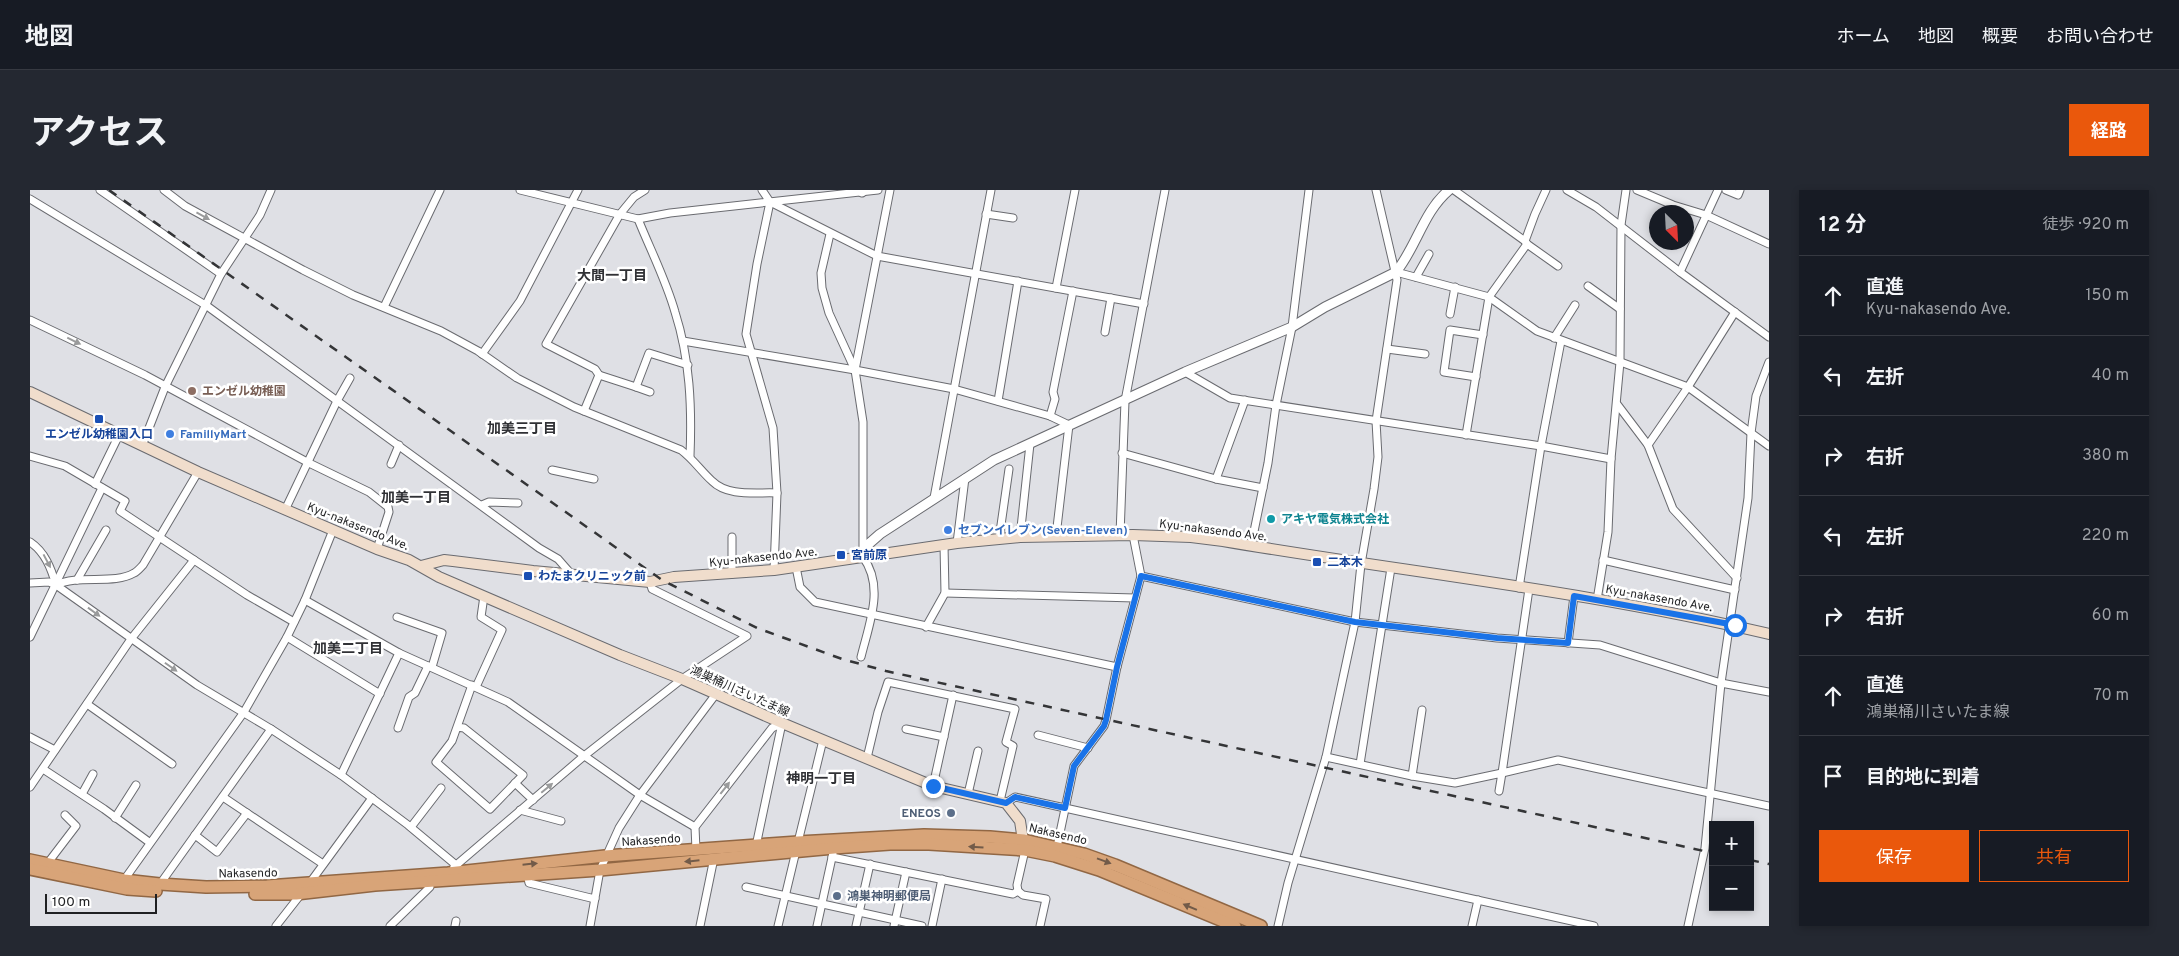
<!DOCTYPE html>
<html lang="ja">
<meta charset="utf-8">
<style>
:root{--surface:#171b24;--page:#242831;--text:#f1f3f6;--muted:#9ea1a6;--line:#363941;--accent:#ea580c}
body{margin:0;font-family:Overpass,"Noto Sans JP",sans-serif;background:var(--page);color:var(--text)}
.controls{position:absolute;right:15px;bottom:15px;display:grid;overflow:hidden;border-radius:0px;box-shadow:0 2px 8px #0003}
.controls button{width:45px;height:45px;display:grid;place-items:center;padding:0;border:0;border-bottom:1px solid var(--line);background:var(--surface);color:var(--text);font:25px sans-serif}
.compass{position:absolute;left:1619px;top:15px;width:45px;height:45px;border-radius:50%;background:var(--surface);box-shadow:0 2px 8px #0003;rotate:156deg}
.scale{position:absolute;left:15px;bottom:12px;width:112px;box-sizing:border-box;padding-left:5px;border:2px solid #1f2022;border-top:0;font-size:14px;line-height:18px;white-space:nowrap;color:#1f2022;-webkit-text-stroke:4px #fff;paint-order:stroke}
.stop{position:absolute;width:15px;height:15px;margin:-11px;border:4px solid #1a73e8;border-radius:50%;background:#fff}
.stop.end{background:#1a73e8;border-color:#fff;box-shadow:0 1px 5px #0008}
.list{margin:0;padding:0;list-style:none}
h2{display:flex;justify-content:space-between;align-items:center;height:65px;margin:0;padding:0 20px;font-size:21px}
h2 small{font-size:16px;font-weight:400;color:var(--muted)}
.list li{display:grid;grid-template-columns:32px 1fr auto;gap:15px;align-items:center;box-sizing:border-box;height:80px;padding:0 20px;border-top:1px solid var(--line)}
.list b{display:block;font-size:19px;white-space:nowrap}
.list p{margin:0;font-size:16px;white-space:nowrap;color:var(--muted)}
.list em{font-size:16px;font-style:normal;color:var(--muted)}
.actions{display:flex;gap:10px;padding:15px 20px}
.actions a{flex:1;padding:11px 0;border:1px solid var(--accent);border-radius:0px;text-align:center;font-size:18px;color:var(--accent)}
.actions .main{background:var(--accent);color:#fff}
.icon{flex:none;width:28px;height:28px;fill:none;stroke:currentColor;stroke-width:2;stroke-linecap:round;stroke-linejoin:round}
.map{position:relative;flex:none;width:1739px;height:736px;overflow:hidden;border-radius:0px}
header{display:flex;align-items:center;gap:30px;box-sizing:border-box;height:70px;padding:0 25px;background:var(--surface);border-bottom:1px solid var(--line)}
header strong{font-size:24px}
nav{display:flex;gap:28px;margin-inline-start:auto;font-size:18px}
.intro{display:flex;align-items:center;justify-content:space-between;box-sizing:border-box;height:120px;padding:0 30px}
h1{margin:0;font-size:35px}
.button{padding:12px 22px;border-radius:0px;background:var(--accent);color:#fff;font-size:18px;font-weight:700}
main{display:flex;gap:30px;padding:0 30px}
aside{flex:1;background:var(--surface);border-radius:0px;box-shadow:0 2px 8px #0003}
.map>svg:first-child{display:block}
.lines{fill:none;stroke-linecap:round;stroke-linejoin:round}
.minor-casing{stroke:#6a6b70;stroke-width:9}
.tertiary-casing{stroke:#6a6b70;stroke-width:11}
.secondary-casing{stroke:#6a6b70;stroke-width:12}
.trunk-casing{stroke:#916744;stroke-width:14}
.minor{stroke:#fff;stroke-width:7}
.tertiary{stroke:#fff;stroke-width:9}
.secondary{stroke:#f0ddcc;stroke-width:10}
.trunk{stroke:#d8a478;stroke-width:11}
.rail{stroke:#343537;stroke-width:2.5;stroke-dasharray:9 9;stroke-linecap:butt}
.oneway{fill:#9a9b9c}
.oneway2{fill:#725b49}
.route{stroke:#1a73e8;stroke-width:6}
.education-dot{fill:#8d6e63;stroke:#fff;stroke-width:2}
.transit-dot{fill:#1a4fb4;stroke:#fff;stroke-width:2}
.shop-dot{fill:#3f7fe0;stroke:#fff;stroke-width:2}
.culture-dot{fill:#0f9aa8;stroke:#fff;stroke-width:2}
.service-dot{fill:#5c6f8a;stroke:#fff;stroke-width:2}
.labels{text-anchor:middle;stroke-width:5;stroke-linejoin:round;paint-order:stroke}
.education-label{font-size:12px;font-weight:bold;fill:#785e54;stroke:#fff;text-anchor:start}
.transit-label{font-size:12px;font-weight:bold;fill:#164399;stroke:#fff;text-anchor:start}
.shop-label{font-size:12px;font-weight:bold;fill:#366cbe;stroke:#fff;text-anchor:start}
.culture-label{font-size:12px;font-weight:bold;fill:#0d838f;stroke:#fff;text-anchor:start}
.street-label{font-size:12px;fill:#1f2022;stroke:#fff}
.service-label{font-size:12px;font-weight:bold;fill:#4e5e75;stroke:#fff;text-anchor:end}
.neighbourhood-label{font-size:14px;font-weight:bold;fill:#303135;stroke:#fff}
</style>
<header>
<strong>地図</strong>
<nav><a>ホーム</a><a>地図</a><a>概要</a><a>お問い合わせ</a></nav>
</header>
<div class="intro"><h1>アクセス</h1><a class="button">経路</a></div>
<main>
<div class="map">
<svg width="1739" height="736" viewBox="0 0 1739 736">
<rect width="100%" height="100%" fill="#dfe0e5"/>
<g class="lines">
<defs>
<g id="minor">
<path d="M70 0 191 84"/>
<path d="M134 0 155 16 273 80 323 105 411 141 448 161 487 188 544 217 651 260C663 269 671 281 682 291 698 307 726 302 747 303"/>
<path d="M490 0 608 29 640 23 848 0"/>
<path d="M732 0 740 12 847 66 1114 114"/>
<path d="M1424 0 1495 51"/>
<path d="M1537 0 1566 17 1650 82 1739 147"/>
<path d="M1607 0 1643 15 1676 25 1739 54"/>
<path d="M1696 0 1708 5 1710 0"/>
<path d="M0 9 177 116 509 358 528 369 542 385"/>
<path d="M740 12 727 74 716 144 743 238 747 303 744 380"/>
<path d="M956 24 983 28"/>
<path d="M608 29C620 59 636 90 645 122 660 169 662 217 660 266"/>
<path d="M800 44 791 83 792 98 799 123 825 180 833 232V367C855 397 839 434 831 467"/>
<path d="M1497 54 1495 51 1505 24 1516 0"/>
<path d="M1366 82 1459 107 1507 141 1658 197 1739 256"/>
<path d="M1650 82 1688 0"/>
<path d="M1386 87 1399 64"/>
<path d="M1558 96 1590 119"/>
<path d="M1026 98 1045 0"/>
<path d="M354 117 410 0"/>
<path d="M1420 124 1425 97"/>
<path d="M0 130 115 185 279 273 339 302 358 317 359 322 347 359"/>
<path d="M1075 142 1081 108"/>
<path d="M1524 148 1545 115"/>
<path d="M653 151 825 180 924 199 1020 226 1039 235 1026 346"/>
<path d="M1357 159 1395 164"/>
<path d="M452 164 490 111 548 0"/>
<path d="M825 180 860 0"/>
<path d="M1155 182 1200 208 1511 256 1581 269"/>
<path d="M569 185 606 197"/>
<path d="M1446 187 1414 182 1420 140 1453 145"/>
<path d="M620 202 606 197 619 163 658 175"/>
<path d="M968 211 988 91"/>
<path d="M1587 214 1618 255 1643 319 1707 388"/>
<path d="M554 221 569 185 565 179 516 154 590 24 604 7 615 0"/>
<path d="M1020 226 1025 209 1023 202 1043 101"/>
<path d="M1436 245 1459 107 1497 54 1528 76"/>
<path d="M1618 255 1658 197 1705 122"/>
<path d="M112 256 135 197 191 84 230 25 241 0"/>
<path d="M1092 263 1186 289 1233 298"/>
<path d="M0 266 35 276 95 311 90 321 217 405 264 432"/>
<path d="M361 274 369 255"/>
<path d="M522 280 564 289"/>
<path d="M1186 289 1215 210"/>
<path d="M65 294 89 245"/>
<path d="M904 308 961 0"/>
<path d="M452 315 459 312 488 313"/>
<path d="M255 320 307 211 320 188"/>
<path d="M1090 345 1095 211 1135 0"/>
<path d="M702 347V384"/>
<path d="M990 347 1000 254"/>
<path d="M969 349 979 279"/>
<path d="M0 352C15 362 21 378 26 395"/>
<path d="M927 353 935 288"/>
<path d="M1221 356 1238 273 1246 215 1262 137 1279 0"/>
<path d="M1573 370 1705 400"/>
<path d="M766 377 770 397 785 412 1087 477"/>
<path d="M1111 386 1325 432 1467 448 1570 455 1691 493 1739 502"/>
<path d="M47 390 76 340"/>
<path d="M0 393 19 392 26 395 167 495 241 539 311 585 378 635 426 675"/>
<path d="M26 395C48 384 84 395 104 383 107 382 111 377 113 375L168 282"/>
<path d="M1489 398 1511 256 1531 151"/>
<path d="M1499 399 1472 583 1528 570 1739 616"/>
<path d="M915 403 1105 408"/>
<path d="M275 410 369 463 478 512 610 605 665 637"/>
<path d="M1567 410 1578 342 1581 269 1590 172 1591 35 1596 0"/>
<path d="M367 427 412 443 402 477"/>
<path d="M896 437 915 403 914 355"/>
<path d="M0 447 72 298"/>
<path d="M257 447 350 504"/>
<path d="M1538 453 1544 406"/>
<path d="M446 497 472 440 451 427 454 406"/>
<path d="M57 514 142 574"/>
<path d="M427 537 434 538 493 585 460 619 406 572 422 551 442 495"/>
<path d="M368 538 379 507 385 503 398 476"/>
<path d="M876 539 914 547"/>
<path d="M1008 545 1058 558"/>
<path d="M0 547 25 560"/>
<path d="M1296 567 1382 586 1425 593 1472 583 1469 601"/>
<path d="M837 568 848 522 858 492 985 519 976 552 983 556 970 611"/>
<path d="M1330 574 1361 378"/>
<path d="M13 579 74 619 119 652"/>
<path d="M311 585 369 463"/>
<path d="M1382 586 1392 520"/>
<path d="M485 593 503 610"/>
<path d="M903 596 923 505"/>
<path d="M0 597 101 449 164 370"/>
<path d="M52 604 63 584"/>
<path d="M938 604 948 561"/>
<path d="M193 607 293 674"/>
<path d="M976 613 985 607 1035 618 1564 736"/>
<path d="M490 620 531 631"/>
<path d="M85 628 106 595"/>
<path d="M381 637 411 598"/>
<path d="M165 645 187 662 217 623"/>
<path d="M768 652 793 550"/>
<path d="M726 656 752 533"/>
<path d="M1027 657 1044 576 1074 536 1076 530 1087 477 1111 386 1103 345"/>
<path d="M666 660 665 637 742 538 752 533"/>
<path d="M802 667 983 704 988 701 993 705 1016 709 1010 736"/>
<path d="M17 674 46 636 35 625"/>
<path d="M424 677 554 566 652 489 717 446 622 399 620 392"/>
<path d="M497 684 499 693 565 709"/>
<path d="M94 690 214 522 257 447 275 410 303 340"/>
<path d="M130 694 241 539"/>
<path d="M279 694 342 608"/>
<path d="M716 697 892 736"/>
<path d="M988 701 987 695 995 660"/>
<path d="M246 736 271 704"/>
<path d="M360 736 400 697 399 692"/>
<path d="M425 736 426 731"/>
<path d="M560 736 570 680 589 638 610 605 686 504"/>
<path d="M670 736 684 668"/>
<path d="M748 736 766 661"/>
<path d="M787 736 803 663"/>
<path d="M826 736 840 674"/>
<path d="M864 736 876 682"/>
<path d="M902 736 912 689"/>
<path d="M1248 736 1258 693 1296 567 1325 432 1331 374 1344 299 1348 267 1346 231 1367 90 1346 0"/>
<path d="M1442 736 1448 710"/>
<path d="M1658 736 1675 658 1691 493 1718 308 1721 243 1726 206 1739 172"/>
</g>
<g id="tertiary">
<path d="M831 0 832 2"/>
<path d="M834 358 850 344 964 270 1155 182 1262 137 1295 117 1366 82C1387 56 1393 22 1419 0"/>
</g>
<g id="secondary">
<path d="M0 202 168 282 347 359 379 370 409 387 590 465 652 489 752 533 903 596 976 613 990 631 994 657"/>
<path d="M391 376 414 370 423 371 503 381 620 392 644 387 744 380 927 353 990 347 1103 345 1161 347 1193 351C1374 382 1559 401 1739 444"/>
</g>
<g id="trunk">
<path d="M0 670 94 690 130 694 176 697 237 696 418 683 575 666 768 652 894 645 960 647 994 650 1054 664 1085 675 1231 736"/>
<path d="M0 679 97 699 126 701"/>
<path d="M225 704H266L345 695 570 680 804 658 860 654H899L995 660 1025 666 1069 680 1205 736"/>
</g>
</defs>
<use href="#minor" class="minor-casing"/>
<use href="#tertiary" class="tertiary-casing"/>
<use href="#secondary" class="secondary-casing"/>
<use href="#trunk" class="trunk-casing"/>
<use href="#minor" class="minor"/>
<use href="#tertiary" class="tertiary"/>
<use href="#secondary" class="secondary"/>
<use href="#trunk" class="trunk"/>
<g class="rail">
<path d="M79 0 632 390 727 438 812 469 856 481 1683 663"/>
<path d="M1720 670 1739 674"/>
</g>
</g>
<defs><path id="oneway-solid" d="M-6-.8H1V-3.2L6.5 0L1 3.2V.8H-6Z" transform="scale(1.25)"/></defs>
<g class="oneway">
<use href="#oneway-solid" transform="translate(173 26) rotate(29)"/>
<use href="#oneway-solid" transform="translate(44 151) rotate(26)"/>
<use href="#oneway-solid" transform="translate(17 371) rotate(62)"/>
<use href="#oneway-solid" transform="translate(64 422) rotate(36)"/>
<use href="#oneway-solid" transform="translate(141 477) rotate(35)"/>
<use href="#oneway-solid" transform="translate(517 598) rotate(-40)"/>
<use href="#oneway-solid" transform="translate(695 598) rotate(-52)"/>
</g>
<g class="oneway2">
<use href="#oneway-solid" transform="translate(946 657) rotate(-176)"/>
<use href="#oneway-solid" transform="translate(662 671) rotate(174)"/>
<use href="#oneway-solid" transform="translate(1074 671) rotate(20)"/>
<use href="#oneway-solid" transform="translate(500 674) rotate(-6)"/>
<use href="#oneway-solid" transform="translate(1160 717) rotate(-157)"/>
</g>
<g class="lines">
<path class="route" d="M903 596 976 613 985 607 1035 618 1044 576 1074 536 1076 530 1087 477 1111 386 1325 432 1467 448 1538 453 1544 406 1705 435"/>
</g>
<circle class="education-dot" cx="162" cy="201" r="5"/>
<g class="transit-dot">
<rect x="64" y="224" width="10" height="10" rx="2.5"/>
<rect x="806" y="360" width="10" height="10" rx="2.5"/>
<rect x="1282" y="367" width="10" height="10" rx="2.5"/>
<rect x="493" y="381" width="10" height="10" rx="2.5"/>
</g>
<g class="shop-dot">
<circle cx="140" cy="244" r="5"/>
<circle cx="918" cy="340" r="5"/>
</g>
<circle class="culture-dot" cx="1241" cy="329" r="5"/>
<g class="service-dot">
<circle cx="921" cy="623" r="5"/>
<circle cx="807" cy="706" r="5"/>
</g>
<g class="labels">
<g class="education-label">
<text x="172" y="205">エンゼル幼稚園</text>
</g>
<g class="transit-label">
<text x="69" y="248" text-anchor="middle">エンゼル幼稚園入口</text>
<text x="821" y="369">宮前原</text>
<text x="1297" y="376">二本木</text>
<text x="508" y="390">わたまクリニック前</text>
</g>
<g class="shop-label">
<text x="150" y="248">FamillyMart</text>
<text x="928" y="344">セブンイレブン(Seven-Eleven)</text>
</g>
<g class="culture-label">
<text x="1251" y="333">アキヤ電気株式会社</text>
</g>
<g class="street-label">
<text transform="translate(328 336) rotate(22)" y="4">Kyu-nakasendo Ave.</text>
<text transform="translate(1183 340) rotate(7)" y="4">Kyu-nakasendo Ave.</text>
<text transform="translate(733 367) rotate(-6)" y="4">Kyu-nakasendo Ave.</text>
<text transform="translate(1629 408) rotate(10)" y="4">Kyu-nakasendo Ave.</text>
<text transform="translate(710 501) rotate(24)" y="4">鴻巣桶川さいたま線</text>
<text transform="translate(1028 644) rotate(13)" y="4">Nakasendo</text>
<text transform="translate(621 650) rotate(-4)" y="4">Nakasendo</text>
<text transform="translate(218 683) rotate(-1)" y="4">Nakasendo</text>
</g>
<g class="service-label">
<text x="911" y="627">ENEOS</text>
<text x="817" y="710" text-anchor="start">鴻巣神明郵便局</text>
</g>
<g class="neighbourhood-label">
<text x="582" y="90">大間一丁目</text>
<text x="492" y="243">加美三丁目</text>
<text x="386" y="312">加美一丁目</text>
<text x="318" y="463">加美二丁目</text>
<text x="791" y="593">神明一丁目</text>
</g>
</g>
</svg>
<div class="controls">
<button>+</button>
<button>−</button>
</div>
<svg class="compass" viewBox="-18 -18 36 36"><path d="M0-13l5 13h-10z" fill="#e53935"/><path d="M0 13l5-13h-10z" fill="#9ea1a6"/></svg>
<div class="scale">100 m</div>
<div class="stop" style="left:1705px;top:435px"></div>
<div class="stop end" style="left:903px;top:596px"></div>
</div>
<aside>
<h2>12 分<small>徒歩 · 920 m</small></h2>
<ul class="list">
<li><svg class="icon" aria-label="ahead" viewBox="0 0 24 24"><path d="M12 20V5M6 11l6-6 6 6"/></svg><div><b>直進</b><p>Kyu-nakasendo Ave.</p></div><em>150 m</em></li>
<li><svg class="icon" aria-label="left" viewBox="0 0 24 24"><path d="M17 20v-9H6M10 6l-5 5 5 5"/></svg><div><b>左折</b></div><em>40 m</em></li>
<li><svg class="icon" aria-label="right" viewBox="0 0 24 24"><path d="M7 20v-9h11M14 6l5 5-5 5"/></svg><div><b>右折</b></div><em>380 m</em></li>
<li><svg class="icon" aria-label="left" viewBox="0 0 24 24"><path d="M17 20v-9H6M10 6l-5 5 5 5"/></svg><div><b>左折</b></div><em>220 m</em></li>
<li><svg class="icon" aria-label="right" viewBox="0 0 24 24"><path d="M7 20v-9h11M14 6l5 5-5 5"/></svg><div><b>右折</b></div><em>60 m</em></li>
<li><svg class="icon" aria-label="ahead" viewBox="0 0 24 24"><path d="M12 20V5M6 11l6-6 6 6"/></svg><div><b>直進</b><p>鴻巣桶川さいたま線</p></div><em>70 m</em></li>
<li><svg class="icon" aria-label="arrive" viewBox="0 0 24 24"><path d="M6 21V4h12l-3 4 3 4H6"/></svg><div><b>目的地に到着</b></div></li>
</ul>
<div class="actions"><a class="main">保存</a><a>共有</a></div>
</aside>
</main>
